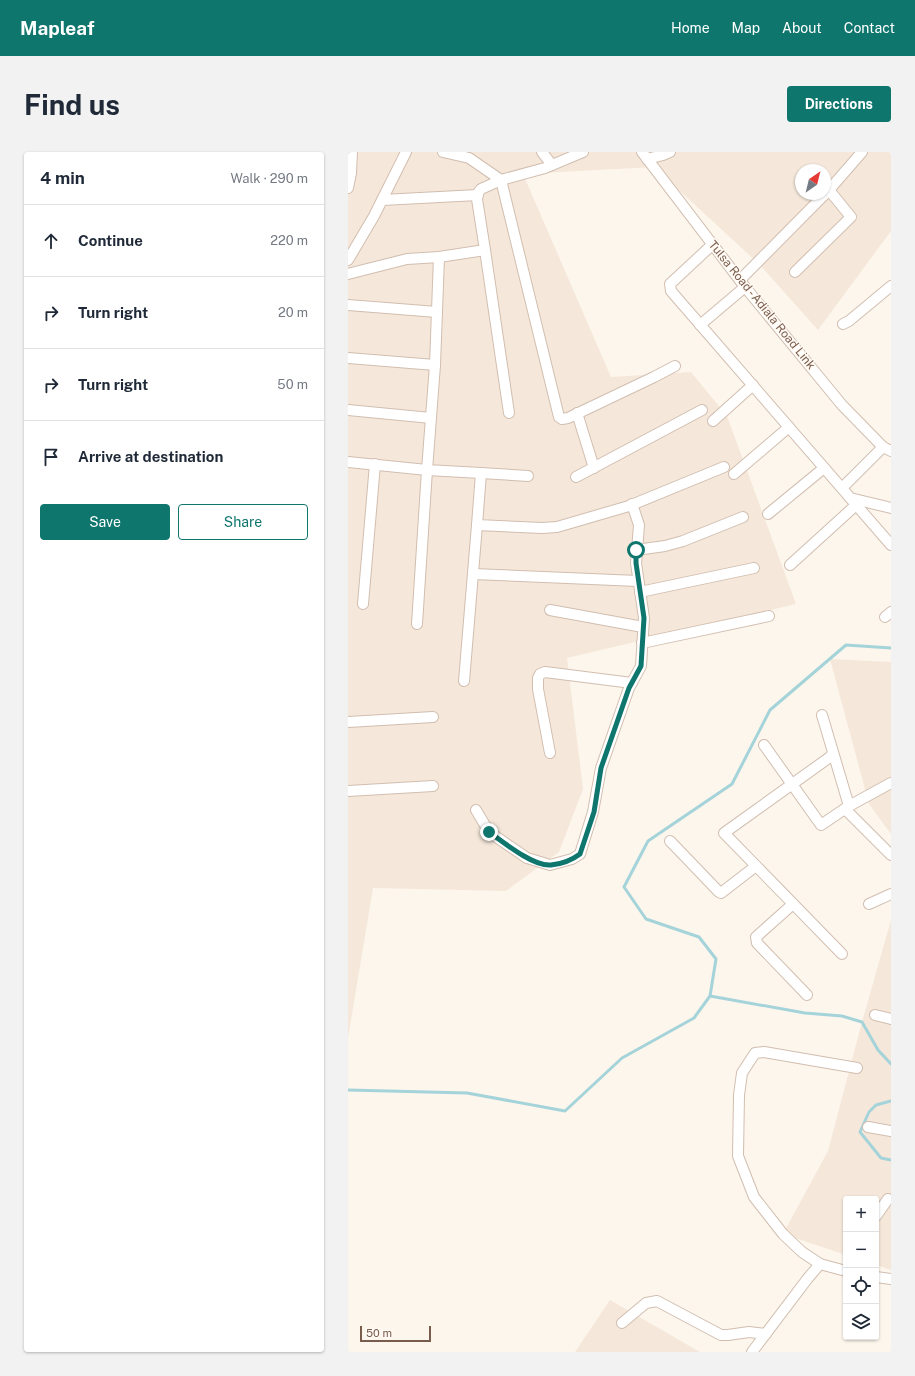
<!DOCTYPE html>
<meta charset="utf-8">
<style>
:root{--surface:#fff;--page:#f2f2f3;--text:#1f2937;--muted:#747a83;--line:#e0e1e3;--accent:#0f766e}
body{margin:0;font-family:"Public Sans",sans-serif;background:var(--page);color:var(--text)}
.controls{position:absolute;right:12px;bottom:12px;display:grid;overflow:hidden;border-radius:4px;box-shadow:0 1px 3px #0004}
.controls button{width:36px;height:36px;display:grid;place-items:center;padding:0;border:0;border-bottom:1px solid var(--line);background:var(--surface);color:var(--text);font:20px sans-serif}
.compass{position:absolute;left:447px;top:12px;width:36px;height:36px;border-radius:50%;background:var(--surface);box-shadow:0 1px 3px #0004;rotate:35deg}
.scale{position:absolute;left:12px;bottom:10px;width:71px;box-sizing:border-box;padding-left:4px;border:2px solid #7a5c4d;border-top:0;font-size:11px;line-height:14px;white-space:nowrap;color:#7a5c4d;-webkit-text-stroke:3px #fffaf3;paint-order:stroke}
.stop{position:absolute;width:12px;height:12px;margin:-9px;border:3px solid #0f766e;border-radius:50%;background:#fff}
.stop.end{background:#0f766e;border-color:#fff;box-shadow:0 1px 4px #0008}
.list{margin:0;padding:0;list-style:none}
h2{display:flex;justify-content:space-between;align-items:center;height:52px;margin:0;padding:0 16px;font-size:17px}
h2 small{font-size:13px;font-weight:400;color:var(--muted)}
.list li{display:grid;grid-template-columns:26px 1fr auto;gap:12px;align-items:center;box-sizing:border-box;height:72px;padding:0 16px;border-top:1px solid var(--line)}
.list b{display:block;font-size:15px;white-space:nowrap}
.list em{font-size:13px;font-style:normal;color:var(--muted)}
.actions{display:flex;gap:8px;padding:12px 16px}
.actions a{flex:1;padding:9px 0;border:1px solid var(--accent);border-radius:4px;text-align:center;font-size:14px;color:var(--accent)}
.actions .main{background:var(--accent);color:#fff}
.icon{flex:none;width:22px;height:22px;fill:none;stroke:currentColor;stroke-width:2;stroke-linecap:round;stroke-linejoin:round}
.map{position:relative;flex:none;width:543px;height:1200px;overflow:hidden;border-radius:4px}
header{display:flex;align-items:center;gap:24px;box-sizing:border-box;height:56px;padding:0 20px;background:var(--accent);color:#fff}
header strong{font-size:19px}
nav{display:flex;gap:22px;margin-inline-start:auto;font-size:14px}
.intro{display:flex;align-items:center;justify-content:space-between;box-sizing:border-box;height:96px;padding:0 24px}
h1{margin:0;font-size:28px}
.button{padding:10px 18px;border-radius:4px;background:var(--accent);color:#fff;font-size:14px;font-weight:700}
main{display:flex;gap:24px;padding:0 24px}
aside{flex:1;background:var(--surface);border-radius:4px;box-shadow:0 1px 3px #0004}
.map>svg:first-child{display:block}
.residential{fill:#f5e8da;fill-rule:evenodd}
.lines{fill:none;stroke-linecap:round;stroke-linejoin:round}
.stream{stroke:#a5d3da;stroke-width:3}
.street-casing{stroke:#d1beb0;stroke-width:12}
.street{stroke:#fff;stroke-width:10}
.route{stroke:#0f766e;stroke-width:5}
.labels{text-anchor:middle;stroke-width:3;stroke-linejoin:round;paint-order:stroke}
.street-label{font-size:12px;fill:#7a5c4d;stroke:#fffaf3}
</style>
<header>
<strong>Mapleaf</strong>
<nav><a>Home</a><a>Map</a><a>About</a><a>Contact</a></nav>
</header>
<div class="intro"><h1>Find us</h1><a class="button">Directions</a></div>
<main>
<aside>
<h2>4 min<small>Walk · 290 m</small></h2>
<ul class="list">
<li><svg class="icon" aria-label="ahead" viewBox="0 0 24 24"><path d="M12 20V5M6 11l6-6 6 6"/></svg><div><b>Continue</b></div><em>220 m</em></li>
<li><svg class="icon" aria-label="right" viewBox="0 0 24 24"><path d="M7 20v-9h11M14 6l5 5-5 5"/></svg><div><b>Turn right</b></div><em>20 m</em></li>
<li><svg class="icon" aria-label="right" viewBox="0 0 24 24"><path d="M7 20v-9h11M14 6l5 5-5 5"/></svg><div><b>Turn right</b></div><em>50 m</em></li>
<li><svg class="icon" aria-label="arrive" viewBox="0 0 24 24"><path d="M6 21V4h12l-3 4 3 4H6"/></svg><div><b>Arrive at destination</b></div></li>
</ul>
<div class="actions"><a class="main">Save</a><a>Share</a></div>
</aside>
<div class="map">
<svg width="543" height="1200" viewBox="0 0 543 1200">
<rect width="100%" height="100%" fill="#fdf6ec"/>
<g class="residential">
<path d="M0 0H543V79L470 178 412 113 306 15 175 22 263 225 343 220 379 264 448 452 219 506 235 637 211 700 158 739 25 736 0 886ZM453 18H477V42H453Z"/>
<path d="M482 507 543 510V682L521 652Z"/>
<path d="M543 768V1118L528 1113V1047H498V1103L435 1082 480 999 514 870Z"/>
<path d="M262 1148 352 1200H227Z"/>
</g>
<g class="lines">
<g class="stream">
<path d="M362 844 457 861 494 864 514 870 530 898 543 912"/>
<path d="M0 938 119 941 217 959 274 906 346 866 362 844 368 807 351 785 298 767 276 735 300 689 384 632 422 558 498 493 543 496"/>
<path d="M543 949 528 953 521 960 512 980 533 1006 543 1008"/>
</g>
<defs>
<g id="street">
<path d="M95 0 121 6 153 28 211 265 214 267 220 266 306 225 327 214"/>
<path d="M194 0 204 13"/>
<path d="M294 0 397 135 494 253 535 295 543 299"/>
<path d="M299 7 315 3 322 0"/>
<path d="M0 36 3 21 4 0"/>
<path d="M34 48 130 43"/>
<path d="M365 92 322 132 323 139 543 393"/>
<path d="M137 98 161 261"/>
<path d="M91 105 87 213 79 318 133 321 129 373 194 376 209 375 281 354 376 315"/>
<path d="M0 108 26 64 58 0"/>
<path d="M447 120 503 65 481 38"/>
<path d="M0 122 59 107 91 105 137 98 129 47 130 41 133 37 153 28 197 16 235 0"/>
<path d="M392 128 481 38 514 0"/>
<path d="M0 153 89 160"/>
<path d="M495 172 501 169 543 134"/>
<path d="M352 173 397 135"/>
<path d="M0 206 87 213"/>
<path d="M0 258 83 266"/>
<path d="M229 261 246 316"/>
<path d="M365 269 405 233"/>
<path d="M0 310 79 318 69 472"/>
<path d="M133 321 180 324"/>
<path d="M386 322 441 275"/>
<path d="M228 325 354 258"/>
<path d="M494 336 535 295"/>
<path d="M502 346 543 356"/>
<path d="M420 362 476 316"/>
<path d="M288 398 317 394 335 389 395 365"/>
<path d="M442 413 508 353"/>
<path d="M125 422 290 429"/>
<path d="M292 440 406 416"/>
<path d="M15 452 27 312"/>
<path d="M202 458 295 475"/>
<path d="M537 465 543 460"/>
<path d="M294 491 421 464"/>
<path d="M116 529 129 373"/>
<path d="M474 563 501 654"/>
<path d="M0 570 85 565"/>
<path d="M416 593 473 673 501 654 543 631"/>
<path d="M202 601 190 537V526L192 522 197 520 284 531"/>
<path d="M485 601 482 605 376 681 494 802"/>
<path d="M0 639 85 634"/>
<path d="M497 657 543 703"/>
<path d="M128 658 141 680 179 706 202 713 224 707 232 702 245 660 253 616 281 536 293 514 296 466 288 411 291 373 284 352"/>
<path d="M322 689 371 740 373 741 408 714"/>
<path d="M445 752 408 785 409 791 459 843"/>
<path d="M521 752 543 742"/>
<path d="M527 863 543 867"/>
<path d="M520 975 543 979"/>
<path d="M528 1064 540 1047"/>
<path d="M498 1119 472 1112 454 1100 435 1082 406 1045 390 1004 391 943 394 921 407 901 416 900 509 916"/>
<path d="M528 1125 543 1127"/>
<path d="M274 1171 298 1151 309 1149 373 1183H380L401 1180 418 1182"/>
<path d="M404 1200 460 1126 472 1112"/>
</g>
</defs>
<use href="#street" class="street-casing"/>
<use href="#street" class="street"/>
</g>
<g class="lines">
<path class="route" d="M141 680C155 690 186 715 203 713 214 712 224 708 232 702L246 660 253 616 281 536 293 514 296 466 288 411V398"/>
</g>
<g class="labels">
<g class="street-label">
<text transform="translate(414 153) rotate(51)" y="4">Tulsa Road - Adiala Road Link</text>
</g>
</g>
</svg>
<div class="controls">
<button>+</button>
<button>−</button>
<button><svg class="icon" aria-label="locate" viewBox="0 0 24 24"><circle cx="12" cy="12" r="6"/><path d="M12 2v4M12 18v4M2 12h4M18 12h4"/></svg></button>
<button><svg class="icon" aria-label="layers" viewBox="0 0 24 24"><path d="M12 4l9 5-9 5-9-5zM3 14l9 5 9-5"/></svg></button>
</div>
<svg class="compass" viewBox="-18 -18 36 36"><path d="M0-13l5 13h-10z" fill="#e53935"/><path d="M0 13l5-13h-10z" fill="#747a83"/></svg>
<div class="scale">50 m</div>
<div class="stop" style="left:288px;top:398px"></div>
<div class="stop end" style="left:141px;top:680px"></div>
</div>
</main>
